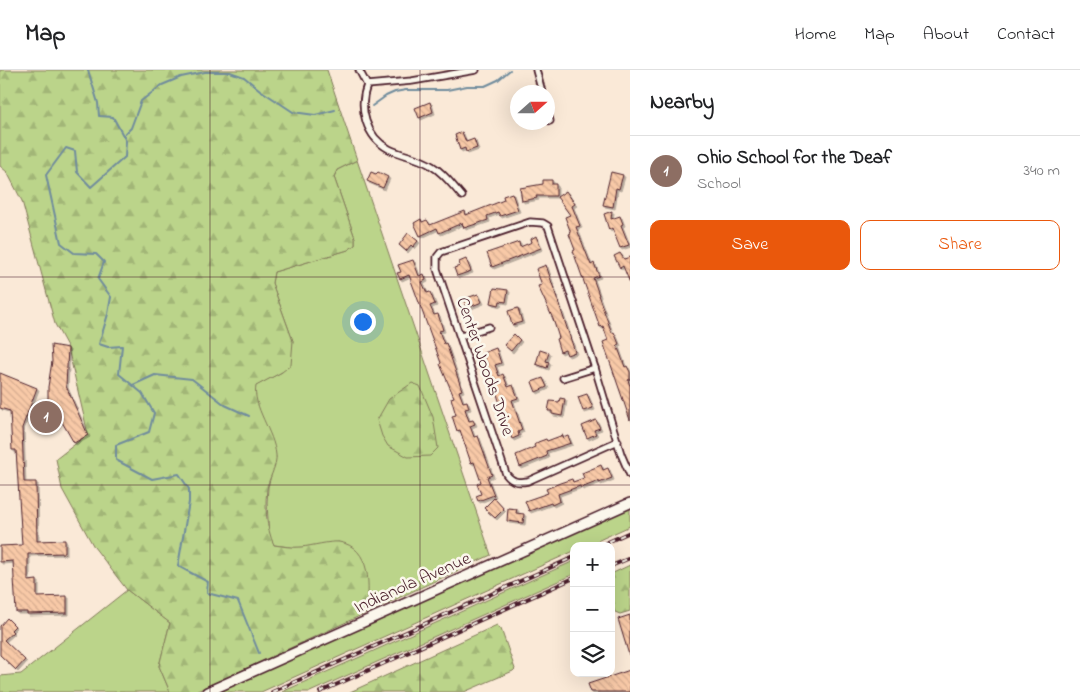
<!DOCTYPE html>
<meta charset="utf-8">
<style>
:root{--surface:#fff;--page:#f2f2f2;--text:#202124;--muted:#757577;--line:#e0e0e0;--accent:#ea580c}
body{margin:0;font-family:"Indie Flower",sans-serif;background:var(--page);color:var(--text)}
.controls{position:absolute;right:15px;bottom:15px;display:grid;overflow:hidden;border-radius:10px;box-shadow:0 5px 20px #0002}
.controls button{width:45px;height:45px;display:grid;place-items:center;padding:0;border:0;border-bottom:1px solid var(--line);background:var(--surface);color:var(--text);font:25px sans-serif}
.compass{position:absolute;left:510px;top:15px;width:45px;height:45px;border-radius:50%;background:var(--surface);box-shadow:0 5px 20px #0002;rotate:69deg}
.you{position:absolute;left:362px;top:251px;width:18px;height:18px;margin:-12px;border:4px solid #fff;border-radius:50%;background:#1a73e8;box-shadow:0 0 0 8px #1a73e833}
.badge{display:grid;place-items:center;width:32px;height:32px;border-radius:50%;background:var(--accent);color:#fff;font-size:16px;font-weight:700}
.pin{position:absolute;translate:-50% -50%;border:2px solid #fff;box-shadow:0 1px 5px #0006}
.list{margin:0;padding:0;list-style:none}
h2{display:flex;justify-content:space-between;align-items:center;height:65px;margin:0;padding:0 20px;font-size:21px}
h2 small{font-size:16px;font-weight:400;color:var(--muted)}
.list li{display:grid;grid-template-columns:32px 1fr auto;gap:15px;align-items:center;box-sizing:border-box;height:70px;padding:0 20px;border-top:1px solid var(--line)}
.list b{display:block;font-size:19px;white-space:nowrap}
.list p{margin:0;font-size:16px;white-space:nowrap;color:var(--muted)}
.list em{font-size:16px;font-style:normal;color:var(--muted)}
.actions{display:flex;gap:10px;padding:15px 20px}
.actions a{flex:1;padding:11px 0;border:1px solid var(--accent);border-radius:10px;text-align:center;font-size:18px;color:var(--accent)}
.actions .main{background:var(--accent);color:#fff}
.icon{flex:none;width:28px;height:28px;fill:none;stroke:currentColor;stroke-width:2;stroke-linecap:round;stroke-linejoin:round}
.map{position:relative;flex:none;width:630px;height:622px;overflow:hidden}
header{display:flex;align-items:center;gap:30px;box-sizing:border-box;height:70px;padding:0 25px;background:var(--surface);border-bottom:1px solid var(--line)}
header strong{font-size:24px}
nav{display:flex;gap:28px;margin-inline-start:auto;font-size:18px}
main{display:flex}
aside{flex:1;background:var(--surface)}
.map>svg:first-child{display:block}
.grass{fill:#bbd48a;stroke:#827a5a}
.forest{fill:url(#forest-firs);stroke:#827a5a}
.lines{fill:none;stroke-linecap:round;stroke-linejoin:round}
.stream{stroke:#708c9d;stroke-width:2}
.building{fill:url(#building-back-hatch);stroke:#4a1f2b;filter:url(#shadow)}
.street-casing{stroke:#4a1f2b;stroke-width:9}
.secondary-casing{stroke:#4a1f2b;stroke-width:12}
.street{stroke:#fbf7ec;stroke-width:5.5}
.secondary{stroke:#fbf7ec;stroke-width:9}
.rail-casing{stroke:#4a1f2b;stroke-width:4}
.rail{stroke:#fbf7ec;stroke-width:2;stroke-dasharray:5.5;stroke-linecap:butt}
.grid{fill:none;stroke:#4a1f2b;stroke-width:1;stroke-opacity:0.55}
.labels{text-anchor:middle;stroke-width:5;stroke-linejoin:round;paint-order:stroke}
.street-label{font-size:18px;fill:#4a1f2b;stroke:#fbf7ec}
</style>
<header>
<strong>Map</strong>
<nav><a>Home</a><a>Map</a><a>About</a><a>Contact</a></nav>
</header>
<main>
<div class="map">
<svg width="630" height="622" viewBox="0 0 630 622">
<defs>
<pattern id="forest-firs" width="22" height="20" patternUnits="userSpaceOnUse" patternTransform="scale(1.25)"><rect width="22" height="20" fill="#bbd48a"/><path d="M5 1l3.5 6h-7zM16 11l3.5 6h-7z" fill="#a2b677"/></pattern>
<pattern id="building-back-hatch" width="6" height="6" patternUnits="userSpaceOnUse" patternTransform="scale(1.25)"><rect width="6" height="6" fill="#f8c9a7"/><path d="M-1 5l2 2M0 0l6 6M5-1l2 2" fill="none" stroke="#d6ac90"/></pattern>
<filter id="shadow"><feDropShadow dx="2" dy="2" stdDeviation="0" flood-color="#0004"/></filter>
</defs>
<rect width="100%" height="100%" fill="#fae9d7"/>
<filter id="ink" filterUnits="userSpaceOnUse"><feTurbulence type="fractalNoise" baseFrequency=".02" numOctaves="2"/><feDisplacementMap in="SourceGraphic" scale="10" xChannelSelector="R" yChannelSelector="G"/><feConvolveMatrix kernelMatrix="1 2 1 2 8 2 1 2 1" color-interpolation-filters="sRGB"/></filter>
<g filter="url(#ink)">
<g class="grass">
<path d="M357 90 491 485 366 543 368 528 339 472 298 478 274 475 269 466 267 433 268 417 276 387 254 325 255 316 282 302 293 271 272 213 274 202 348 180 355 175V168L334 107 337 100Z"/>
<path d="M630 437V456L586 476H574V481L261 622H217Z"/>
<path d="M574 491V504L310 622H282Z"/>
<path d="M127 520 170 553 159 596 170 622H0V606L21 604Z"/>
</g>
<g class="forest">
<path d="M0 0H327L357 90 337 100 334 107 355 168V175L348 180 274 202 272 213 293 271 291 295 282 302 256 316C252 336 274 362 276 385 277 394 271 405 268 414 264 432 266 458 274 475 282 476 292 478 301 477 312 476 329 471 339 472 372 477 370 518 366 543L195 622H170L159 596 170 553 127 520 94 477 62 419 56 389 88 364 68 278 55 254 22 131 7 102 0 96Z"/>
<path d="M412 313 420 316 433 347 438 378 430 386 408 387 388 376 382 366 377 350 389 329Z"/>
<path d="M630 495V541L620 544 615 542 611 532V504Z"/>
<path d="M497 555 501 559 515 599 513 601 464 622H350Z"/>
</g>
<g class="lines">
<g class="stream">
<path d="M88 0 98 33 99 46 113 47 126 71 125 87 91 117 77 102 75 81 66 78 46 105 61 173 74 183 96 184 104 192 98 209 111 227 108 244 99 274 108 277 122 276 119 304 142 323 154 343 149 362 116 375V390L152 409 179 404 189 419V432L178 496 208 512 207 523 238 531 259 583"/>
<path d="M372 36 386 26 395 22 406 20H447L467 16H485L498 10 510 0"/>
<path d="M123 66 131 58 141 31 162 15 181 7 205 2H230L244 7 260 20 293 42 315 45 335 40"/>
<path d="M133 315 155 305 192 309 225 335 249 346"/>
</g>
</g>
<g class="building">
<path d="M430 32 433 42 419 48 415 38Z"/>
<path d="M462 62 466 72 474 69 477 78 466 82 465 78 460 80 455 65Z"/>
<path d="M371 102 376 104 378 102 388 107 383 118 367 111Z"/>
<path d="M611 102 623 105 619 119 616 118 613 137 603 135Z"/>
<path d="M543 110H552V114H556V126H536L537 128 522 131 520 118 543 114Z"/>
<path d="M566 121 575 134 572 136 580 156 576 157 591 195 594 193 599 206 593 208 599 225H598L612 263 614 262 619 274 617 275 625 297 627 296 630 302V309L628 310 630 316V350L603 272 608 270 603 256 600 257 596 246 573 181 575 180 569 164 571 163 565 147 570 145 557 127Z"/>
<path d="M512 123 518 140 500 146 498 142 487 146 488 150 464 158 462 153 439 163 437 158 420 166 414 153 421 149 422 152 427 150 430 155 465 141 466 145 504 130 503 126Z"/>
<path d="M612 141 611 149 620 146 623 154 621 155 629 175 620 178 612 158 609 160 604 144Z"/>
<path d="M408 163 418 171 413 177 411 175 406 181 399 175Z"/>
<path d="M536 166 541 178 492 197 487 183 519 172 520 177 532 172 531 169Z"/>
<path d="M620 183 624 189 630 187V213L623 196 620 198 614 186Z"/>
<path d="M466 189 471 201 457 206 454 198 460 196 459 192Z"/>
<path d="M413 190 419 206 424 204 426 210 422 212 427 223 430 222 435 234 430 236 434 245 438 244 443 260 439 261 444 274 446 273 462 320 459 321 463 332 467 331 469 338 465 339 469 351 473 350 475 354 470 356 474 367 478 366 492 405 487 407 494 425 478 431 476 426 481 424 477 414 481 412 474 392 471 393 460 360 457 361 452 346 456 345 451 328 454 327 440 294 441 293 409 205 400 209 397 203 401 202 398 195Z"/>
<path d="M546 195 575 282 567 285 565 280 560 282 556 269 559 268 553 249 538 216 542 215 536 199Z"/>
<path d="M494 218 508 220 506 232 500 231 499 235 491 233Z"/>
<path d="M478 224 482 232 467 238 464 229Z"/>
<path d="M518 238 522 252 512 255 508 241Z"/>
<path d="M514 264 520 270 511 281 504 275Z"/>
<path d="M51 275 68 278 66 316 88 365 74 373 54 338 48 339V317L52 291Z"/>
<path d="M496 278 501 293 495 295 499 306 503 304 508 317 513 315 518 328 512 330 522 360 518 362 519 366 512 369 483 283Z"/>
<path d="M540 280 549 283 546 291 549 292 547 298 536 294Z"/>
<path d="M0 303 37 318 22 358 24 412H36L37 471 65 470V483L28 484V511L37 510V527L67 526V543L27 544V542H16L13 491 0 492V476L22 475 16 380H12L10 341 0 338Z"/>
<path d="M543 308 547 317 536 322 532 312Z"/>
<path d="M587 324 593 338 583 341 578 327Z"/>
<path d="M560 328 565 329 562 346 552 344V341H548L550 331 559 332Z"/>
<path d="M596 350 600 358 594 360 596 364 587 368 582 356Z"/>
<path d="M563 365V368L568 366 571 373 546 381 547 386 520 397 516 385 535 377 534 375 538 372 546 369 547 371Z"/>
<path d="M601 395 603 400 608 398 612 408 599 413V411L581 418 580 416 558 424 560 431 552 435 551 433 529 441 525 431 548 423 546 419 560 413 572 409 573 412 584 408 582 403Z"/>
<path d="M494 428 504 439 495 448 484 438Z"/>
<path d="M508 438 517 439 516 443 524 444 523 453 507 451Z"/>
<path d="M630 545V585H629L618 549Z"/>
<path d="M7 548 15 556 11 560 13 562 4 570 25 590 16 600 0 585V556Z"/>
<path d="M630 600V622H591L588 614Z"/>
</g>
<g class="lines">
<defs>
<g id="street">
<path d="M359 0 367 15C358 38 366 67 389 79 403 86 419 87 432 96 444 103 453 116 462 126"/>
<path d="M536 0 542 22"/>
<path d="M367 15 412 11 476 0"/>
<path d="M548 43 550 51"/>
<path d="M461 266 489 257"/>
<path d="M563 308 595 298"/>
<path d="M618 371 528 411C518 413 512 412 506 404L437 199V187L441 182 530 152 543 153 548 156 595 298 621 384 630 405"/>
</g>
<path id="secondary" d="M207 622 630 433"/>
</defs>
<use href="#street" class="street-casing"/>
<use href="#secondary" class="secondary-casing"/>
<use href="#street" class="street"/>
<use href="#secondary" class="secondary"/>
<defs>
<g id="rail">
<path d="M599 476 630 462"/>
<path d="M611 496 630 488"/>
<path d="M272 622 574 487"/>
<path d="M320 622 574 508"/>
</g>
</defs>
<use href="#rail" class="rail-casing"/>
<use href="#rail" class="rail"/>
</g>
</g>
<path class="grid" d="M210 0V622M420 0V622M0 207H630M0 415H630"/>
<g class="labels">
<g class="street-label">
<text transform="translate(486 296) rotate(71)" y="6">Center Woods Drive</text>
<text transform="translate(412 512) rotate(-24)" y="6">Indianola Avenue</text>
</g>
</g>
</svg>
<div class="controls">
<button>+</button>
<button>−</button>
<button><svg class="icon" aria-label="layers" viewBox="0 0 24 24"><path d="M12 4l9 5-9 5-9-5zM3 14l9 5 9-5"/></svg></button>
</div>
<svg class="compass" viewBox="-18 -18 36 36"><path d="M0-13l5 13h-10z" fill="#e53935"/><path d="M0 13l5-13h-10z" fill="#757577"/></svg>
<div class="you"></div>
<div class="pin badge" style="left:46px;top:347px;background:#8d6e63">1</div>
</div>
<aside>
<h2>Nearby<small></small></h2>
<ul class="list">
<li><span class="badge" style="background:#8d6e63">1</span><div><b>Ohio School for the Deaf</b><p>School</p></div><em>340 m</em></li>
</ul>
<div class="actions"><a class="main">Save</a><a>Share</a></div>
</aside>
</main>
